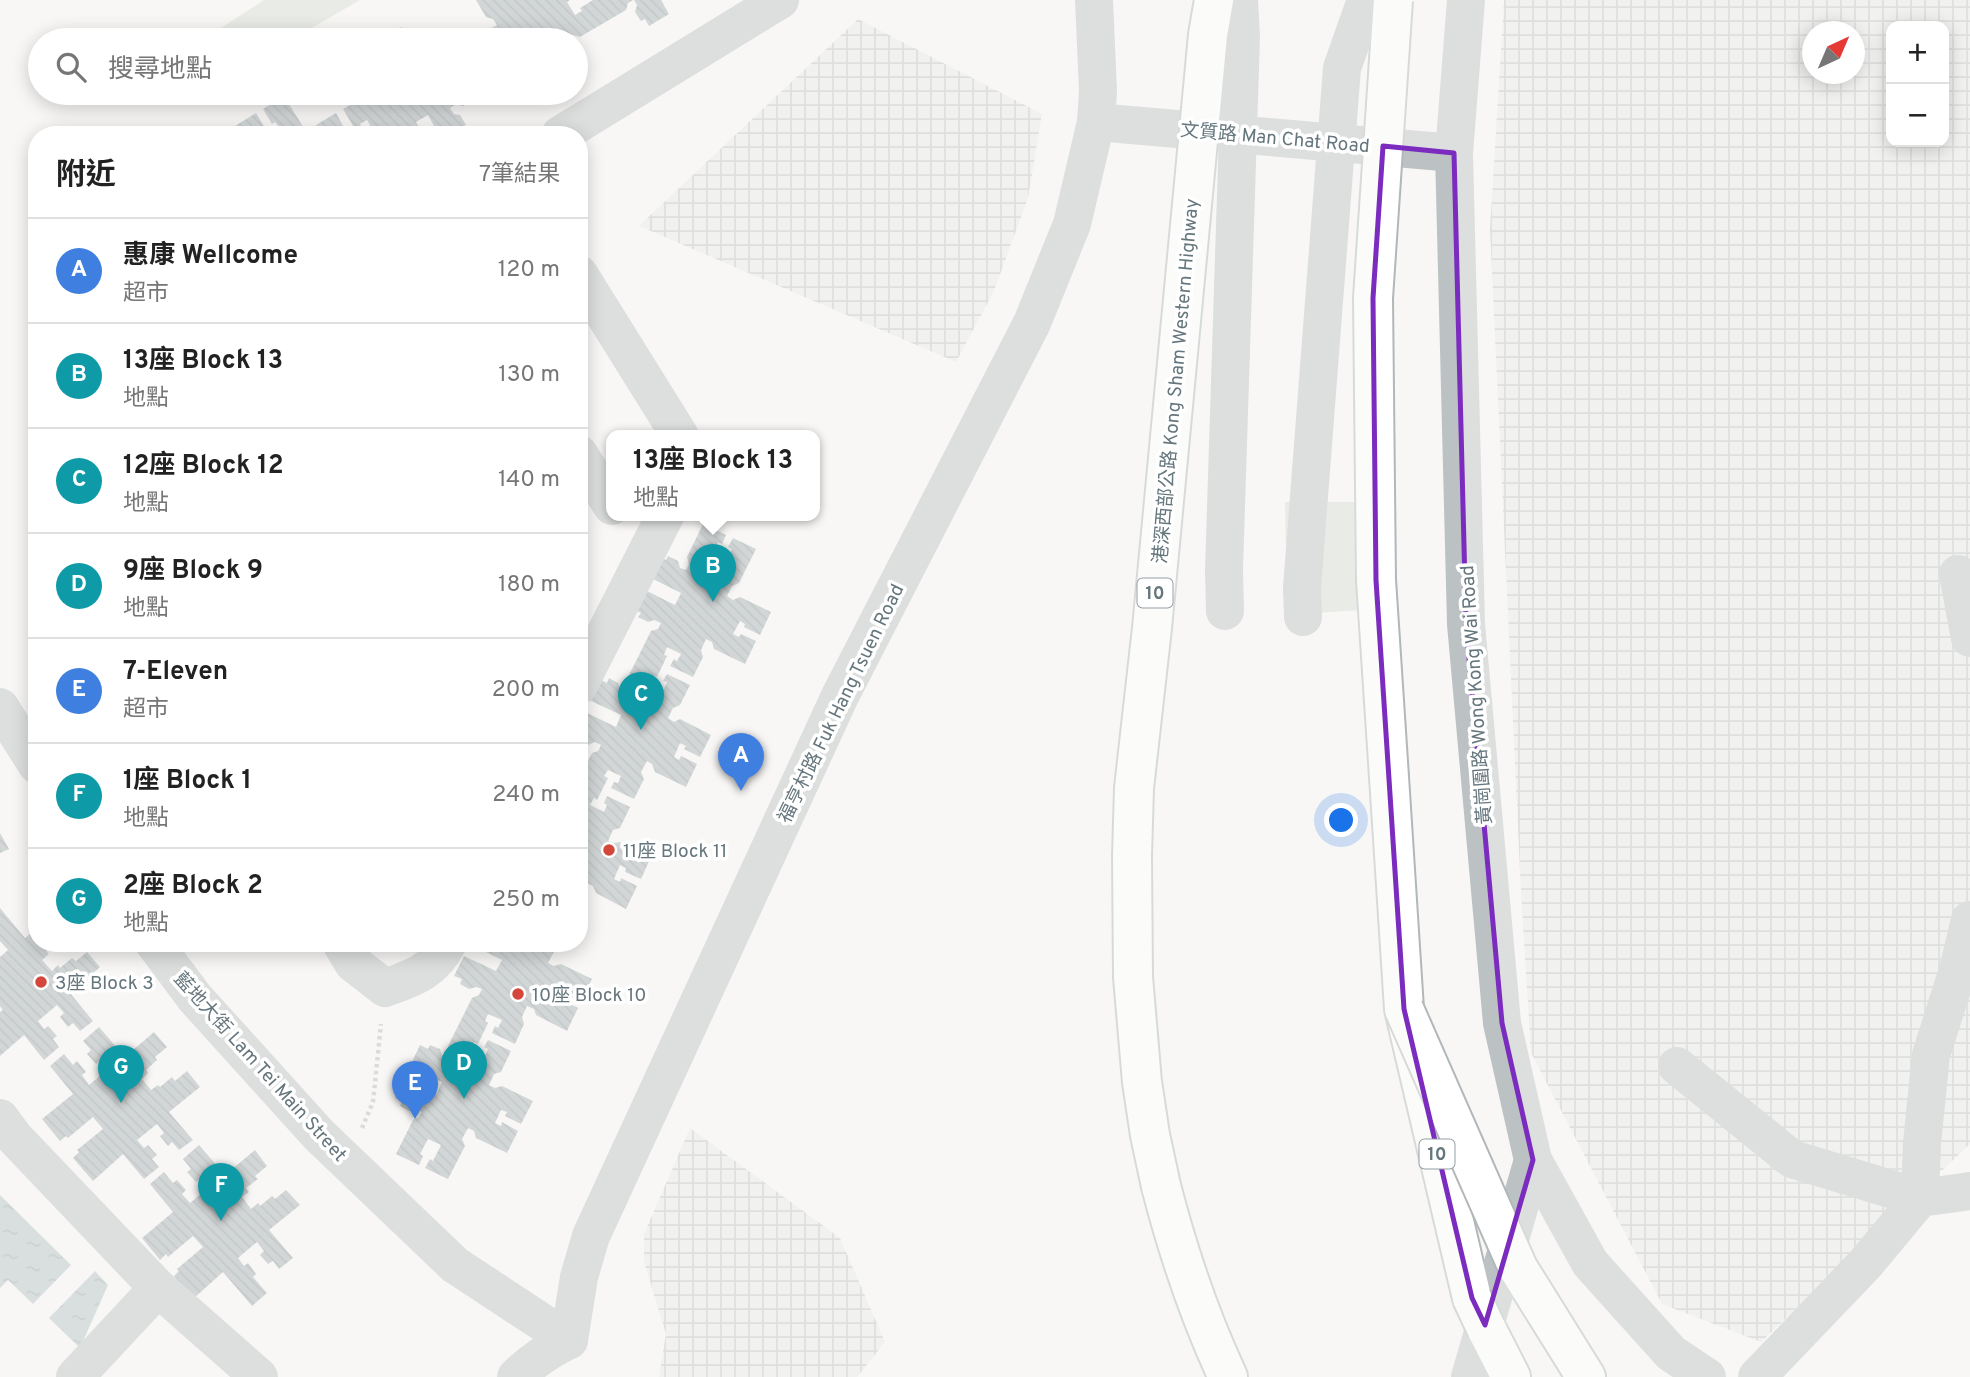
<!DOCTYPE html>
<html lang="zh-TW">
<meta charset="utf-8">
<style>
:root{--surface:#fff;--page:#f2f2f2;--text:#222;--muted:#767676;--line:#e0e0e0;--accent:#d3483a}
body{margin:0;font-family:Overpass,"Noto Sans TC",sans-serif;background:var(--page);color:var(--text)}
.controls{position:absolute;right:21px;top:21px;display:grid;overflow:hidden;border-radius:14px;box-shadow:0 4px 18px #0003}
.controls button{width:63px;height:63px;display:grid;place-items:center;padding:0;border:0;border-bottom:2px solid var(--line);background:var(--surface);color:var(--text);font:35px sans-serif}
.compass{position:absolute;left:1802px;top:21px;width:63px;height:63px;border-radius:50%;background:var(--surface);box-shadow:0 4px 18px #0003;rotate:44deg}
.you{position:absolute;left:1342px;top:821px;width:24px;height:24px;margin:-18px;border:5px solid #fff;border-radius:50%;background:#1a73e8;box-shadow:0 0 0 10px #1a73e833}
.badge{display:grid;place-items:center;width:46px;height:46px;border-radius:50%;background:var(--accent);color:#fff;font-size:23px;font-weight:700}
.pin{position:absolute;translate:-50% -58px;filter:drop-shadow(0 2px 4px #0008)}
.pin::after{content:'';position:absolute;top:37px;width:24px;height:21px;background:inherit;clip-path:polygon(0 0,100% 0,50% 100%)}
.popup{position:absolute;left:606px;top:430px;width:214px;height:91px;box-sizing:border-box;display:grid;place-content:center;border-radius:14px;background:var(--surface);filter:drop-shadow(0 2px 5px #0005);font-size:23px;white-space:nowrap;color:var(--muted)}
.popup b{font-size:26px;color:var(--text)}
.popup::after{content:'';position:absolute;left:50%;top:100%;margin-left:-14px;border:14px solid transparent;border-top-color:var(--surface)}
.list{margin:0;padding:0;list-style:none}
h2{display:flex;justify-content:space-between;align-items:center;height:91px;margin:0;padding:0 28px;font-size:30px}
h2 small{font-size:23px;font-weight:400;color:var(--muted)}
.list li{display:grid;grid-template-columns:46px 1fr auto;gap:21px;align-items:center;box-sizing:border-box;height:105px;padding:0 28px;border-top:2px solid var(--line)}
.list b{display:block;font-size:26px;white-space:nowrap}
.list p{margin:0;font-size:23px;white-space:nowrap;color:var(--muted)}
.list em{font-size:23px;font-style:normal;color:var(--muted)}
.icon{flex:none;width:38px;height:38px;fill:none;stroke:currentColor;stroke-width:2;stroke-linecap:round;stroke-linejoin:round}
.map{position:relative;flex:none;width:1970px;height:1377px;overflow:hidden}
.search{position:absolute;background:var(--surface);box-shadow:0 4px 18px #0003;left:28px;top:28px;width:560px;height:77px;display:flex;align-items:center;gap:18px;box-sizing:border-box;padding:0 24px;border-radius:38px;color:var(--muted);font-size:26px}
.panel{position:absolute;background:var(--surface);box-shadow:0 4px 18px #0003;left:28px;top:126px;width:560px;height:826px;border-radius:28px}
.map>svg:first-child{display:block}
.industrial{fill:url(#industrial-grid);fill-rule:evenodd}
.green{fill:#d8dcd5}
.water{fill:url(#water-ripples)}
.building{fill:url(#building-back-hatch)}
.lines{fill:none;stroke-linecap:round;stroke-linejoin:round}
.highway-casing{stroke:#b2b7b9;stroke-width:42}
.path{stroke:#b7bbbd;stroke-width:4.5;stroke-dasharray:3.5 3.5;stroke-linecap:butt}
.minor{stroke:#bcc2c4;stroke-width:38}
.highway{stroke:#fff;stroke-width:38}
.highway-bridge-casing{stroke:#b2b7b9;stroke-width:42;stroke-linecap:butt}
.minor-bridge{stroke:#bcc2c4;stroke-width:38}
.highway-bridge{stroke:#fff;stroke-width:38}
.marked{fill:none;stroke:#7b2cbf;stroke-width:5;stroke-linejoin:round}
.poi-dot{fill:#d3483a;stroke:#fff;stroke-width:2.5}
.labels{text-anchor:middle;stroke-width:7;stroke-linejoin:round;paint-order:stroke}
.shield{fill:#fff;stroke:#939fa4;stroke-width:2}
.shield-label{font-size:18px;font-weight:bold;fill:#65767d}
.street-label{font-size:19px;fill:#65767d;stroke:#fff}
.poi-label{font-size:19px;fill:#65767d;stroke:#fff;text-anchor:start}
</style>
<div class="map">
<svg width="1970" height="1377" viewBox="0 0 1970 1377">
<defs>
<pattern id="industrial-grid" width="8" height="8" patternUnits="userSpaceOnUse" patternTransform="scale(1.75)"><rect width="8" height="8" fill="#e8e9e8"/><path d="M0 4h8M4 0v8" fill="none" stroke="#c0c1c1"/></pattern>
<pattern id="water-ripples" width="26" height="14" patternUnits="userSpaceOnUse" patternTransform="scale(1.75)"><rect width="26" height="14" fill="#b4c2c4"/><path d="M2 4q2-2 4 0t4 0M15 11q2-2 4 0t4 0" fill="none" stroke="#96a2a4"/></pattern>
<pattern id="building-back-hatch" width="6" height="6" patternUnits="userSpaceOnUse" patternTransform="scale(1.75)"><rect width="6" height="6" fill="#a4aeb1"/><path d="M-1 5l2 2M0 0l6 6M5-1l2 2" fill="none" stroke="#899295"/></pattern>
</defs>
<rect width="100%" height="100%" fill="#f8f7f5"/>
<g class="industrial">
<path d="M1504 0H1970V1144L1761 1342 1662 1304 1531 1053 1521 893 1490 229ZM1891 26H1944V142H1891ZM1812 32H1854V74H1812Z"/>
<path d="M858 19 1042 114 1028 198 994 291 956 362 639 226Z"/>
<path d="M690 1128 840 1238 885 1342 857 1377H659L666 1334 644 1262V1234Z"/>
</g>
<g class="green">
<path d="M264 0H360L291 40H202Z"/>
<path d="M1285 502H1389L1391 608 1287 615Z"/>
</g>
<g class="water">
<path d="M0 1195 71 1265 33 1304 8 1280 0 1288Z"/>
<path d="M95 1271 108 1285 80 1348 49 1318Z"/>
</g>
<g class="building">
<path d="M476 0H570L567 2 575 15 582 11 580 8 593 0H633L628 3 626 10 580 37 573 35 567 39 568 40H460L480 29 486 31 497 25 493 19 486 17Z"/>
<path d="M634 0H661L669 14 649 26 645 19 641 21 635 12 637 5Z"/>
<path d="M401 27 409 40H379Z"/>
<path d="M576 44 583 56 578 58 582 65 576 69Z"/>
<path d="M379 93H486L463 106 456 104 450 108 454 114 460 115 466 125 461 127 466 135H439L428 115 416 122 424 135H376L367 120 360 124 362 128 356 131 343 109 362 98 369 100Z"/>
<path d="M284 96 302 125V135H267L279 127 275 122 272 124 263 109Z"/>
<path d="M256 113 265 128 262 130 265 135H240L235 126Z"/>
<path d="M336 113 348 135H314L316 125Z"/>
<path d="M703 524 726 535 722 544 718 542 711 558 724 565 732 549 728 547 733 538 756 549 739 583 732 586 727 596 733 600 740 597 771 612 760 635 744 627 745 624 740 621 733 634 739 637 741 634 756 641 745 664 714 649 712 642 706 639 701 650 703 657 693 677 670 666 674 659 677 661 681 654 667 647 664 655 667 656 657 677 653 675 650 683 664 689 667 682 663 681 667 674 690 685 680 705 673 708 668 718 674 722 680 719 711 735 700 757 684 749 686 746 680 743 674 757 679 760 681 756 697 764 686 787 655 772 652 764 647 761 641 772 644 779 634 799 611 788 614 782 618 783 621 776 608 770 604 776 608 778 597 800 594 798 590 805 604 812 607 805 604 803 607 796 630 807 620 828 613 830 608 841 614 843 621 842 651 857 641 879 625 872 626 868 620 865 614 879 620 882 621 878 637 886 626 909 596 893 593 886 587 883 582 895 584 901 579 911V778L592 753 598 751 601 745 595 742 588 745 579 740 581 735 579 734V720L583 711 616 727 621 715 589 700 599 679 607 683 609 678 618 683 620 690 627 693 630 687 627 679 651 631 658 629 661 623 654 620 648 622 638 617 641 613 633 609 643 589 675 605 681 593 649 577 659 557 666 560 668 556 678 561 680 568 686 570 689 564 687 557Z"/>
<path d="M0 833 9 849 0 853Z"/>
<path d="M0 908 25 938 37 928V943H56L46 951 49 954 42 960 52 971 58 965 60 968 72 958 76 961 87 952 100 967 70 993 93 1021 80 1031 73 1023 68 1027 60 1017 64 1013 57 1005 38 1021 44 1029 48 1026 57 1036 53 1039 59 1047 44 1060 24 1035 0 1056V1012L3 1010 0 1006V957L8 950 0 941Z"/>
<path d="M468 943H564L560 950 554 952 548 963 554 966 561 964 592 979 581 1001 565 994 567 990 561 987 554 1001 560 1004 562 1000 578 1008 567 1031 536 1015 534 1009 527 1006 522 1017 524 1024 515 1044 492 1033 495 1026 498 1028 502 1020 488 1014 485 1021 488 1023 478 1044 474 1042 471 1049 485 1056 488 1049 484 1047 488 1040 511 1051 501 1072 494 1074 489 1085 495 1088 502 1086 533 1101 521 1124 505 1116 507 1112 501 1110 495 1123 501 1126 502 1122 518 1131 507 1153 476 1138 474 1131 468 1128 462 1139 465 1146 448 1179 425 1168 430 1159 433 1161 441 1145 428 1139 420 1154 423 1156 419 1165 396 1154 413 1120 419 1117 422 1112 416 1108 409 1111 400 1106 402 1101 395 1098 405 1077 437 1094 442 1082 410 1066 420 1045 428 1049 430 1045 440 1049 442 1056 448 1059 451 1053 448 1046 472 998 479 995 482 989 476 987 469 989 460 984 462 979 454 976 464 956 496 971 502 960Z"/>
<path d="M99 1027 125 1057 154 1032 167 1047 155 1057 157 1060 146 1070 148 1073 142 1079 151 1090 158 1085 160 1087 172 1077 175 1081 187 1071 200 1087 169 1112 193 1140 179 1150 172 1142 168 1146 160 1136 164 1133 157 1124 137 1140 144 1148 148 1145 157 1155 152 1159 159 1167 144 1179 123 1154 93 1181 73 1158 79 1152 77 1150 103 1129 93 1117 68 1138 66 1136 60 1141 42 1119 73 1094 50 1066 64 1054 73 1065 77 1061 86 1072 82 1075 89 1085 108 1069 100 1060 96 1064 87 1054 91 1050 83 1041Z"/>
<path d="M199 1145 225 1175 255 1150 267 1166 255 1176 258 1179 246 1188 249 1192 242 1197 251 1209 258 1203 260 1206 272 1196 275 1199 286 1190 300 1205 269 1230 293 1258 279 1269 273 1261 268 1264 260 1255 264 1251 257 1242 238 1258 244 1266 248 1263 256 1274 253 1277 267 1293 252 1306 223 1272 193 1299 174 1276 179 1271 177 1269 203 1247 193 1236 168 1257 166 1254 160 1260 142 1238 173 1212 150 1184 164 1172 173 1183 177 1180 186 1190 182 1194 190 1203 208 1188 200 1179 196 1182 187 1172 191 1169 183 1159Z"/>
</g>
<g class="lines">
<defs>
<g id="highway">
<path d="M1389 777 1404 1009 1472 1298"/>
<path d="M1161 1186C1178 1252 1199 1315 1228 1377"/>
<path d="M1518 1268 1586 1377"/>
<path d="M1486 1328 1511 1377"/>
</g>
</defs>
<use href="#highway" class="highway-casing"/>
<path class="path" d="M362 1128 373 1102 381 1024"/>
<g class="minor">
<path d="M1466 0 1454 153 1466 624 1502 1023 1533 1160 1470 1377"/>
<path d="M1096 122 1454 153"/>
<path d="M560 135 780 0"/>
<path d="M579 274 680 436"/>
<path d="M579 454 612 506"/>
<path d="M1224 570 1225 611"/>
<path d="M1958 574 1970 638"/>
<path d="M1302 588 1303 617"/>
<path d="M579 685 665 516"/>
<path d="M0 707 37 765"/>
<path d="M154 943 195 998 319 1135 455 1265 569 1340"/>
<path d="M341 943 353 963 385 988C413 978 434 971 448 943"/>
<path d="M1677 1066 1792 1159 1920 1198 1922 1143 1931 1055 1958 970 1970 920"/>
<path d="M0 1118 14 1137 158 1288 259 1377"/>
<path d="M1533 1160 1590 1263 1671 1353 1707 1377"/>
<path d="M569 1340 579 1277 591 1236 840 696 1032 323 1072 224 1096 122 1098 91 1094 0"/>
<path d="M75 1377 158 1288"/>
<path d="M516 1377C532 1361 549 1350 569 1340"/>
<path d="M1757 1377 1866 1263 1920 1198 1970 1191"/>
</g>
<use href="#highway" class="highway"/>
<defs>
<g id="highway-bridge">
<path d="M1389 777 1376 580 1373 298 1393 0"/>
<path d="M1404 1009 1518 1268"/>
<path d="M1161 1186 1150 1135 1142 1082 1133 977 1132 856 1134 788 1152 628 1208 35 1214 0"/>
<path d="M1472 1298 1486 1328"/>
</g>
</defs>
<use href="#highway-bridge" class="highway-bridge-casing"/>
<g class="minor-bridge">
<path d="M1224 570 1241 37 1239 0"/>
<path d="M1302 588 1342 68 1366 0"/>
</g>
<use href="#highway-bridge" class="highway-bridge"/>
</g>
<path d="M0 0H1970V1377H0ZM1383 146 1454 153 1466 624 1502 1023 1533 1160 1485 1325 1472 1298 1404 1009 1376 580 1373 298Z" fill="#f8f7f5" fill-opacity=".55" fill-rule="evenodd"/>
<path class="marked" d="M1383 146 1454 153 1466 624 1502 1023 1533 1160 1485 1325 1472 1298 1404 1009 1376 580 1373 298Z"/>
<g class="poi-dot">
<circle cx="609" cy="850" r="7"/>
<circle cx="41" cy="982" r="7"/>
<circle cx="518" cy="994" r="7"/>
</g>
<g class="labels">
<g class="shield">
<rect x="1137.5" y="578.5" width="35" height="29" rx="5"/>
<rect x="1419.5" y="1139.5" width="35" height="29" rx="5"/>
</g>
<g class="shield-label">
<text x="1155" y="599">10</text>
<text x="1437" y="1160">10</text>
</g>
<g class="street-label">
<text transform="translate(1275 137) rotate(5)" y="7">文質路 Man Chat Road</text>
<text transform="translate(1175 381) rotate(-85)" y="7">港深西部公路 Kong Sham Western Highway</text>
<text transform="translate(1475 695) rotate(-94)" y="7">黃崗圍路 Wong Kong Wai Road</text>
<text transform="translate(840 703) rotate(-64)" y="7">福亨村路 Fuk Hang Tsuen Road</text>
<text transform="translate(261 1066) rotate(48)" y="7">藍地大街 Lam Tei Main Street</text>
</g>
<g class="poi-label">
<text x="623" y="857">11座 Block 11</text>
<text x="55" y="989">3座 Block 3</text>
<text x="532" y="1001">10座 Block 10</text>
</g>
</g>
</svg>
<div class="controls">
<button>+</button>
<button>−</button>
</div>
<svg class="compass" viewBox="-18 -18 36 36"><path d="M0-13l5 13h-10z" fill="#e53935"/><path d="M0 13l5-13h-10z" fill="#767676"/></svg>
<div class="you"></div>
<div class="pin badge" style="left:741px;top:791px;background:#3f7fe0">A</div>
<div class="pin badge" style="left:713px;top:602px;background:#0f9aa8">B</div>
<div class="popup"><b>13座 Block 13</b>地點</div>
<div class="pin badge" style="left:641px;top:730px;background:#0f9aa8">C</div>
<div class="pin badge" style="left:464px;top:1099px;background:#0f9aa8">D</div>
<div class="pin badge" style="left:415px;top:1119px;background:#3f7fe0">E</div>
<div class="pin badge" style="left:221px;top:1221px;background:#0f9aa8">F</div>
<div class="pin badge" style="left:121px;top:1103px;background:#0f9aa8">G</div>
<div class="search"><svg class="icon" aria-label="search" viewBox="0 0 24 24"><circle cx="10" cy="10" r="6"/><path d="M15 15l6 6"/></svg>搜尋地點</div>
<section class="panel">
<h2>附近<small>7筆結果</small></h2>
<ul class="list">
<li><span class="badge" style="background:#3f7fe0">A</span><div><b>惠康 Wellcome</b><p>超市</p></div><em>120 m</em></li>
<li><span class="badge" style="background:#0f9aa8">B</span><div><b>13座 Block 13</b><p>地點</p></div><em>130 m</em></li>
<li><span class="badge" style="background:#0f9aa8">C</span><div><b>12座 Block 12</b><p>地點</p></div><em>140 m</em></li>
<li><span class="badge" style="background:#0f9aa8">D</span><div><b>9座 Block 9</b><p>地點</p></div><em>180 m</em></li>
<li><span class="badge" style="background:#3f7fe0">E</span><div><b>7-Eleven</b><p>超市</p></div><em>200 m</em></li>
<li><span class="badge" style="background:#0f9aa8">F</span><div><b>1座 Block 1</b><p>地點</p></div><em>240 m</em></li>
<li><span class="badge" style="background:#0f9aa8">G</span><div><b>2座 Block 2</b><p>地點</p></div><em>250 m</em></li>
</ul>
</section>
</div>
